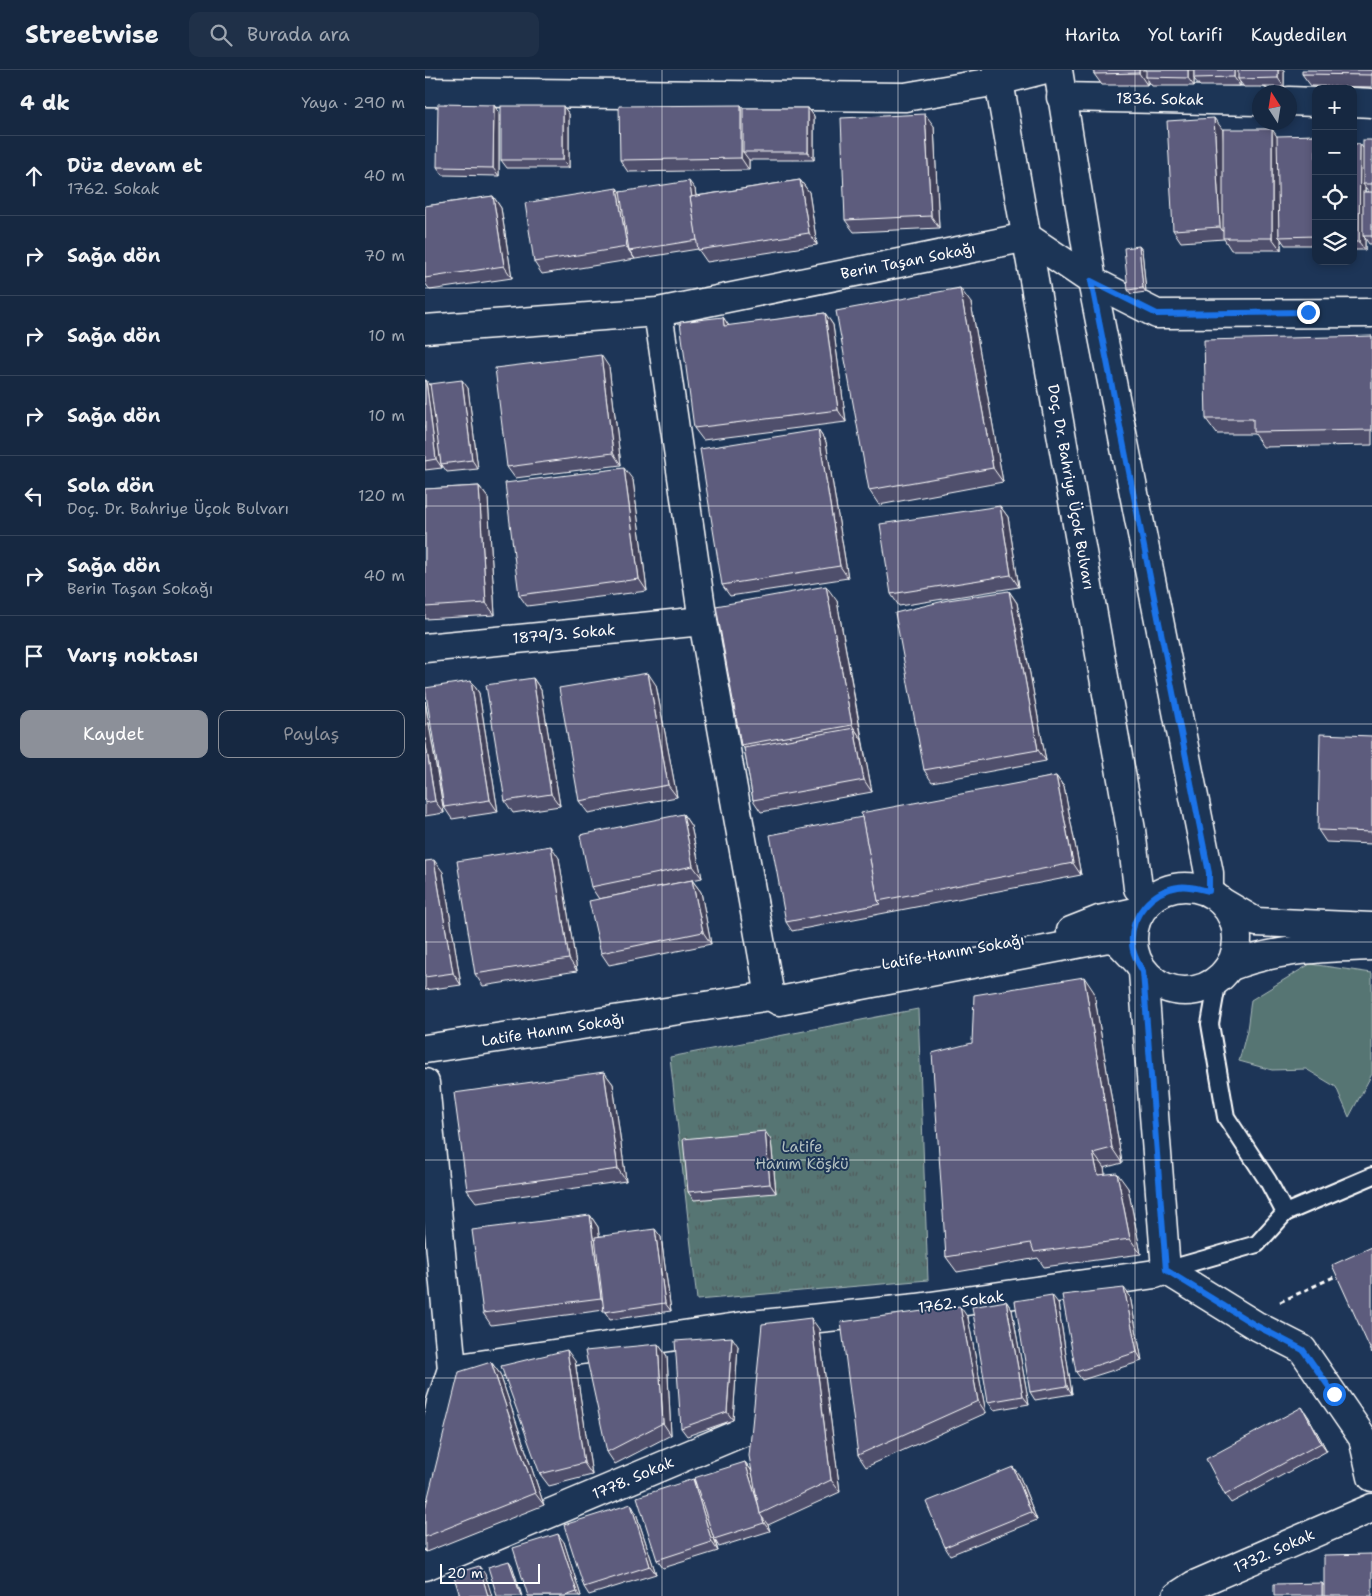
<!DOCTYPE html>
<html lang="tr">
<meta charset="utf-8">
<style>
:root{--surface:#162841;--page:#1f3048;--text:#f1f3f6;--muted:#9ea6b1;--line:#35445a;--accent:#8c9099}
body{margin:0;font-family:"Shantell Sans",sans-serif;background:var(--page);color:var(--text)}
.controls{position:absolute;right:15px;top:15px;display:grid;overflow:hidden;border-radius:10px;box-shadow:0 2px 8px #0003}
.controls button{width:45px;height:45px;display:grid;place-items:center;padding:0;border:0;border-bottom:1px solid var(--line);background:var(--surface);color:var(--text);font:25px sans-serif}
.compass{position:absolute;left:827px;top:15px;width:45px;height:45px;border-radius:50%;background:var(--surface);box-shadow:0 2px 8px #0003;rotate:348deg}
.scale{position:absolute;left:15px;bottom:12px;width:100px;box-sizing:border-box;padding-left:5px;border:2px solid #fff;border-top:0;font-size:14px;line-height:18px;white-space:nowrap;color:#fff;-webkit-text-stroke:4px #1d3557;paint-order:stroke}
.stop{position:absolute;width:15px;height:15px;margin:-11px;border:4px solid #1a73e8;border-radius:50%;background:#fff}
.stop.end{background:#1a73e8;border-color:#fff;box-shadow:0 1px 5px #0008}
.list{margin:0;padding:0;list-style:none}
h2{display:flex;justify-content:space-between;align-items:center;height:65px;margin:0;padding:0 20px;font-size:21px}
h2 small{font-size:16px;font-weight:400;color:var(--muted)}
.list li{display:grid;grid-template-columns:32px 1fr auto;gap:15px;align-items:center;box-sizing:border-box;height:80px;padding:0 20px;border-top:1px solid var(--line)}
.list b{display:block;font-size:19px;white-space:nowrap}
.list p{margin:0;font-size:16px;white-space:nowrap;color:var(--muted)}
.list em{font-size:16px;font-style:normal;color:var(--muted)}
.actions{display:flex;gap:10px;padding:15px 20px}
.actions a{flex:1;padding:11px 0;border:1px solid var(--accent);border-radius:10px;text-align:center;font-size:18px;color:var(--accent)}
.actions .main{background:var(--accent);color:#fff}
.icon{flex:none;width:28px;height:28px;fill:none;stroke:currentColor;stroke-width:2;stroke-linecap:round;stroke-linejoin:round}
.map{position:relative;flex:none;width:947px;height:1526px;overflow:hidden}
header{display:flex;align-items:center;gap:30px;box-sizing:border-box;height:70px;padding:0 25px;background:var(--surface);border-bottom:1px solid var(--line)}
header strong{font-size:24px}
nav{display:flex;gap:28px;margin-inline-start:auto;font-size:18px}
.search{width:350px;height:45px;background:var(--page);display:flex;align-items:center;gap:12px;box-sizing:border-box;padding:0 18px;border-radius:10px;color:var(--muted);font-size:19px}
main{display:flex}
aside{flex:1;background:var(--surface)}
.map>svg:first-child{display:block}
.green{fill:#567473;stroke:#aabab9}
.park{fill:url(#park-tufts);stroke:#aabab9}
.lines{fill:none;stroke-linecap:round;stroke-linejoin:round}
.lane-casing{stroke:#fff;stroke-width:20}
.street-casing{stroke:#fff;stroke-width:31}
.secondary-casing{stroke:#fff;stroke-width:31}
.path{stroke:#fff;stroke-width:3;stroke-dasharray:5 4;stroke-linecap:butt}
.lane{stroke:#1d3557;stroke-width:16}
.street{stroke:#1d3557;stroke-width:28}
.secondary{stroke:#1d3557;stroke-width:28}
.wall{fill:#504f6c;stroke:#fff;fill-rule:evenodd}
.shaded-wall{fill:#414058;stroke:#fff}
.building{fill:#5d5c7d;stroke:#fff}
.route{stroke:#1a73e8;stroke-width:6}
.grid{fill:none;stroke:#fff;stroke-width:1;stroke-opacity:0.55}
.labels{text-anchor:middle;stroke-width:4;stroke-linejoin:round;paint-order:stroke}
.street-label{font-size:15px;fill:#fff;stroke:#1d3557}
.park-label{font-size:15px;fill:#b3c0c0;stroke:#1d3557}
</style>
<header>
<strong>Streetwise</strong>
<div class="search"><svg class="icon" aria-label="search" viewBox="0 0 24 24"><circle cx="10" cy="10" r="6"/><path d="M15 15l6 6"/></svg>Burada ara</div>
<nav><a>Harita</a><a>Yol tarifi</a><a>Kaydedilen</a></nav>
</header>
<main>
<aside>
<h2>4 dk<small>Yaya · 290 m</small></h2>
<ul class="list">
<li><svg class="icon" aria-label="ahead" viewBox="0 0 24 24"><path d="M12 20V5M6 11l6-6 6 6"/></svg><div><b>Düz devam et</b><p>1762. Sokak</p></div><em>40 m</em></li>
<li><svg class="icon" aria-label="right" viewBox="0 0 24 24"><path d="M7 20v-9h11M14 6l5 5-5 5"/></svg><div><b>Sağa dön</b></div><em>70 m</em></li>
<li><svg class="icon" aria-label="right" viewBox="0 0 24 24"><path d="M7 20v-9h11M14 6l5 5-5 5"/></svg><div><b>Sağa dön</b></div><em>10 m</em></li>
<li><svg class="icon" aria-label="right" viewBox="0 0 24 24"><path d="M7 20v-9h11M14 6l5 5-5 5"/></svg><div><b>Sağa dön</b></div><em>10 m</em></li>
<li><svg class="icon" aria-label="left" viewBox="0 0 24 24"><path d="M17 20v-9H6M10 6l-5 5 5 5"/></svg><div><b>Sola dön</b><p>Doç. Dr. Bahriye Üçok Bulvarı</p></div><em>120 m</em></li>
<li><svg class="icon" aria-label="right" viewBox="0 0 24 24"><path d="M7 20v-9h11M14 6l5 5-5 5"/></svg><div><b>Sağa dön</b><p>Berin Taşan Sokağı</p></div><em>40 m</em></li>
<li><svg class="icon" aria-label="arrive" viewBox="0 0 24 24"><path d="M6 21V4h12l-3 4 3 4H6"/></svg><div><b>Varış noktası</b></div></li>
</ul>
<div class="actions"><a class="main">Kaydet</a><a>Paylaş</a></div>
</aside>
<div class="map">
<svg width="947" height="1526" viewBox="0 0 947 1526">
<defs>
<pattern id="park-tufts" width="24" height="20" patternUnits="userSpaceOnUse" patternTransform="scale(1.25)"><rect width="24" height="20" fill="#567473"/><path d="M3 7l-1-3M5 7V3M7 7l1-3M15 17l-1-3M17 17v-4M19 17l1-3" fill="none" stroke="#505c5c"/></pattern>
</defs>
<rect width="100%" height="100%" fill="#1d3557"/>
<filter id="ink" filterUnits="userSpaceOnUse"><feTurbulence type="fractalNoise" baseFrequency=".02" numOctaves="2"/><feDisplacementMap in="SourceGraphic" scale="10" xChannelSelector="R" yChannelSelector="G"/><feConvolveMatrix kernelMatrix="1 2 1 2 8 2 1 2 1" color-interpolation-filters="sRGB"/></filter>
<g filter="url(#ink)">
<path class="green" d="M885 894 947 903V1004L924 1047 911 1017 881 999 847 1000 814 991 822 960 826 930Z"/>
<path class="park" d="M493 939 503 1210 272 1230 245 987Z"/>
<g class="lines">
<defs>
<g id="lane">
<path d="M860 1143 947 1106"/>
<path d="M741 1200 832 1174 860 1143 843 1111 801 1047 785 954 793 909"/>
</g>
<g id="street">
<path d="M0 22 480 27 573 11 617 0"/>
<path d="M636 27 834 31"/>
<path d="M864 31 891 32"/>
<path d="M928 32 947 33"/>
<path d="M233 242 278 551 345 926"/>
<path d="M0 259 233 242 602 167 667 211 732 244 947 243"/>
<path d="M0 578 278 551"/>
<circle cx="760" cy="869" r="52"/>
<path d="M797 832 831 852 947 857"/>
<path d="M646 861 674 850 715 841"/>
<path d="M804 897C853 878 896 878 947 876"/>
<path d="M718 902 741 1200"/>
<path d="M0 979 345 926 354 931 683 868 692 870 711 890"/>
<path d="M0 1013 27 1299 16 1332 0 1415"/>
<path d="M741 1200 830 1255 877 1279 938 1368 947 1407"/>
<path d="M27 1299 326 1255 492 1238 730 1204 741 1200"/>
<path d="M0 1496 318 1362 326 1255"/>
<path d="M752 1526 769 1515 947 1438"/>
</g>
<g id="secondary">
<path d="M572 0 706 760 713 818 726 829"/>
<path d="M633 0 667 211 784 803V821"/>
</g>
</defs>
<use href="#lane" class="lane-casing"/>
<use href="#street" class="street-casing"/>
<use href="#secondary" class="secondary-casing"/>
<path class="path" d="M855 1232 915 1204"/>
<use href="#lane" class="lane"/>
<use href="#street" class="street"/>
<use href="#secondary" class="secondary"/>
</g>
<g class="wall">
<path d="M669 0H859V17H819L815 12V16H775L769 9V16H727L722 9V15H677L669 4Z"/>
<path d="M947 0V17L886 16 877 4Z"/>
<path d="M69 35 74 43V106L18 105 12 97Z"/>
<path d="M316 35 318 38H383L389 46V90H324V100L203 102 195 90Z"/>
<path d="M138 36 144 44V98H82L76 90Z"/>
<path d="M509 56 514 158 429 162 420 150Z"/>
<path d="M847 59 852 67 891 65V175H860L856 169V180H806L799 169 756 172 748 160 798 60Z"/>
<path d="M947 70V174H944L940 168V180H928V74H935L938 79ZM940 117 944 122H940Z"/>
<path d="M375 110 384 122 392 175 282 192 273 179 117 204 109 192 195 122 270 119 271 126Z"/>
<path d="M68 126 76 138 87 208 5 220 0 213V136Z"/>
<path d="M714 176 717 180 721 222 706 224 703 220Z"/>
<path d="M546 233 578 412 454 435 444 420Z"/>
<path d="M400 243 408 255 421 352 278 370 269 358 298 247 304 256Z"/>
<path d="M947 266V375L838 377 829 364H792L781 349Z"/>
<path d="M184 297 196 395 90 408 82 397Z"/>
<path d="M0 310 5 316 43 318 53 399 22 402 17 395V398L0 400Z"/>
<path d="M393 360 401 372 423 508 305 526 297 515Z"/>
<path d="M208 410 222 521 102 536 94 525Z"/>
<path d="M54 416 63 428 70 545 0 549V419Z"/>
<path d="M575 436 583 447 594 517 474 536 466 524Z"/>
<path d="M584 521 592 533 621 691 507 712 499 700Z"/>
<path d="M412 531 447 722 336 742 328 730 319 678 316 675Z"/>
<path d="M108 608 116 620 135 736 88 743 80 731Z"/>
<path d="M46 611 54 623 73 742 27 749 19 737Z"/>
<path d="M231 615 252 727 163 743 154 731Z"/>
<path d="M0 631 19 743 0 746Z"/>
<path d="M947 666V774L901 772 893 760Z"/>
<path d="M631 706 639 717 656 805 367 861 361 852 437 747Z"/>
<path d="M258 744 266 756 277 808 174 829 166 817Z"/>
<path d="M134 788 152 901 58 916 50 904Z"/>
<path d="M0 791 18 802 36 915 0 920Z"/>
<path d="M267 810 276 822 286 874 184 895 176 883Z"/>
<path d="M669 922 697 1093 679 1098 680 1104 703 1118 716 1184 619 1197 613 1188 532 1202 521 1187 547 973Z"/>
<path d="M179 1002 188 1014 201 1111 51 1132 42 1120Z"/>
<path d="M346 1070 351 1123 269 1130 263 1122Z"/>
<path d="M165 1145 173 1157 174 1166 236 1167 246 1241 185 1250 179 1240 66 1255 58 1243Z"/>
<path d="M705 1226 717 1291 657 1310 651 1302Z"/>
<path d="M581 1231 587 1240 604 1334 569 1340 563 1332Z"/>
<path d="M633 1233 647 1324 610 1330 605 1322Z"/>
<path d="M543 1248 561 1343 441 1397 433 1385Z"/>
<path d="M394 1259 415 1422 343 1455 345 1461 294 1477 290 1470 293 1481 238 1498 232 1490 268 1409 272 1416 320 1392 326 1400 328 1409Z"/>
<path d="M233 1274 242 1286 246 1365 190 1394 182 1382Z"/>
<path d="M313 1276 308 1350 262 1366 256 1358Z"/>
<path d="M150 1291 167 1405 124 1416 115 1404Z"/>
<path d="M66 1292 75 1304 119 1435 1 1482 0 1481V1439Z"/>
<path d="M883 1346 902 1381 806 1433 800 1425Z"/>
<path d="M594 1405 612 1450 525 1485 520 1477Z"/>
<path d="M211 1443 231 1504 164 1525 159 1517Z"/>
<path d="M139 1472 156 1526H103Z"/>
</g>
<g class="shaded-wall">
<path d="M714 0H722L721 7 722 9V15L714 3Z"/>
<path d="M763 0H769V16L763 8Z"/>
<path d="M809 0H815L813 9 815 12V16L809 7Z"/>
<path d="M853 0H859V17L853 8Z"/>
<path d="M69 35 74 43V106L68 98Z"/>
<path d="M316 35 324 47 318 82 324 90V100L316 88Z"/>
<path d="M138 36 144 44V98L138 90Z"/>
<path d="M383 38 389 46V90L383 82Z"/>
<path d="M500 44 509 56 514 158 506 146Z"/>
<path d="M789 48 798 60 803 169 795 157Z"/>
<path d="M847 59 855 71 854 167 856 169V180L847 168Z"/>
<path d="M935 74 941 82 938 114 940 117V166H938L940 168V180L934 172Z"/>
<path d="M375 110 384 122 392 175 384 163Z"/>
<path d="M264 111 270 119 279 178 274 169Z"/>
<path d="M192 118 201 130 204 181 210 189 202 177Z"/>
<path d="M68 126 76 138 87 208 79 196Z"/>
<path d="M714 176 717 180 721 222 718 218Z"/>
<path d="M535 218 546 233 578 412 568 398Z"/>
<path d="M400 243 408 255 421 352 413 340Z"/>
<path d="M298 247 306 259 299 256Z"/>
<path d="M176 285 184 297 196 395 188 383Z"/>
<path d="M1 310 7 318 16 394 17 398 11 389Z"/>
<path d="M37 310 43 318 53 399 47 390Z"/>
<path d="M393 360 401 372 423 508 415 496Z"/>
<path d="M199 398 208 410 222 521 214 509Z"/>
<path d="M54 416 63 428 70 545 61 533Z"/>
<path d="M575 436 583 447 594 517 586 505Z"/>
<path d="M401 516 412 531 437 670 427 655Z"/>
<path d="M584 521 592 533 621 691 613 680Z"/>
<path d="M223 603 231 615 252 727 243 715Z"/>
<path d="M108 608 116 620 135 736 126 724Z"/>
<path d="M46 611 54 623 73 742 65 730Z"/>
<path d="M0 631 19 743 10 731 0 669Z"/>
<path d="M429 658 437 670 447 722 439 710Z"/>
<path d="M631 706 639 717 656 805 648 793Z"/>
<path d="M258 744 266 756 277 808 268 796Z"/>
<path d="M126 776 134 788 152 901 144 889Z"/>
<path d="M9 790 18 802 36 915 28 903Z"/>
<path d="M267 810 276 822 286 874 278 862Z"/>
<path d="M659 907 669 922 697 1093 687 1078Z"/>
<path d="M179 1002 188 1014 201 1111 193 1099Z"/>
<path d="M340 1061 346 1070 351 1123 345 1114Z"/>
<path d="M668 1083 679 1098 683 1120 673 1105Z"/>
<path d="M692 1103 703 1118 716 1184 705 1169Z"/>
<path d="M165 1145 173 1157 184 1240 176 1228Z"/>
<path d="M230 1159 236 1167 246 1241 240 1233Z"/>
<path d="M699 1218 705 1226 717 1291 712 1282Z"/>
<path d="M627 1225 633 1233 647 1324 642 1316Z"/>
<path d="M581 1231 587 1240 604 1334 598 1326Z"/>
<path d="M535 1236 543 1248 561 1343 553 1331Z"/>
<path d="M386 1248 394 1259 415 1422 406 1410Z"/>
<path d="M307 1267 313 1276 308 1350 302 1342Z"/>
<path d="M233 1274 242 1286 246 1365 238 1353Z"/>
<path d="M142 1280 150 1291 167 1405 159 1393Z"/>
<path d="M66 1292 75 1304 119 1435 110 1423Z"/>
<path d="M877 1337 883 1346 902 1381 896 1373Z"/>
<path d="M320 1392 326 1400 339 1442 336 1443Z"/>
<path d="M588 1397 594 1405 612 1450 606 1442Z"/>
<path d="M268 1409 273 1418 293 1481 287 1472Z"/>
<path d="M206 1434 211 1443 231 1504 225 1496Z"/>
<path d="M337 1447 343 1455 345 1461 339 1453Z"/>
<path d="M133 1464 139 1472 156 1526H154L152 1522Z"/>
<path d="M84 1491 87 1495 97 1526H96Z"/>
<path d="M54 1496 60 1504 67 1526H63Z"/>
<path d="M897 1513 903 1521V1526H897Z"/>
</g>
<g class="building">
<path d="M669 0H714V3L669 4Z"/>
<path d="M721 0H763V8L721 7Z"/>
<path d="M769 0H809V7L769 8Z"/>
<path d="M813 0H853V8L813 9Z"/>
<path d="M877 0H947V5L877 4Z"/>
<path d="M13 34 69 35 68 98 12 97Z"/>
<path d="M316 35V88L195 90 194 36Z"/>
<rect x="76" y="36" width="62" height="54"/>
<rect x="318" y="38" width="65" height="44"/>
<path d="M500 44 506 146 420 150 416 48Z"/>
<path d="M789 48 795 157 748 160 742 51Z"/>
<rect x="798" y="59" width="49" height="109"/>
<path d="M891 65V166L854 167 852 66Z"/>
<rect x="938" y="70" width="9" height="44"/>
<path d="M928 74H935L934 172H928Z"/>
<path d="M375 110 384 163 273 180 265 127Z"/>
<path d="M264 111 267 127H265L272 170 204 181 195 122Z"/>
<path d="M192 118 202 177 109 192 100 133Z"/>
<rect x="938" y="122" width="9" height="44"/>
<path d="M68 126 79 196 0 208V136Z"/>
<path d="M714 176 718 218 703 220 699 178Z"/>
<path d="M535 218 568 398 444 420 411 241Z"/>
<path d="M400 243 413 340 269 358 255 252 298 247 299 256Z"/>
<path d="M947 266V360L828 362V349H781L779 270Z"/>
<path d="M176 285 188 383 82 397 70 298Z"/>
<path d="M0 310H1L11 389 0 391Z"/>
<path d="M37 310 47 390 16 394 5 314Z"/>
<path d="M393 360 415 496 297 515 275 379Z"/>
<path d="M199 398 214 509 94 525 80 413Z"/>
<path d="M54 416 61 533 0 537V419Z"/>
<path d="M575 436 586 505 466 524 455 454Z"/>
<path d="M401 516 427 655 316 675 291 536Z"/>
<path d="M584 521 613 680 499 700 470 543 523 530Z"/>
<path d="M223 603 243 715 154 731 134 618Z"/>
<path d="M108 608 126 724 80 731 61 615Z"/>
<path d="M46 611 65 730 19 737 0 618Z"/>
<path d="M429 658 439 710 328 730 319 678Z"/>
<path d="M895 664 947 666V762L893 760Z"/>
<path d="M0 669 10 731 0 733Z"/>
<path d="M631 706 648 793 453 831 436 743Z"/>
<path d="M258 744 268 796 166 817 155 765Z"/>
<path d="M437 747 453 831 456 834 361 852 345 765Z"/>
<path d="M126 776 144 889 50 904 32 791Z"/>
<path d="M9 790 28 903 0 907V791Z"/>
<path d="M267 810 278 862 176 883 164 831Z"/>
<path d="M659 907 687 1078 668 1083 673 1105 692 1103 705 1169 609 1182 606 1173 521 1187 507 983 547 973 549 925Z"/>
<path d="M179 1002 193 1099 42 1120 29 1023Z"/>
<path d="M340 1061 345 1114 263 1122 258 1069Z"/>
<path d="M165 1145 176 1228 58 1243 47 1160Z"/>
<path d="M230 1159 240 1233 179 1242 170 1167Z"/>
<path d="M947 1177V1283L907 1195Z"/>
<path d="M699 1218 712 1282 651 1302 637 1225Z"/>
<path d="M627 1225 642 1316 605 1322 590 1231Z"/>
<path d="M581 1231 598 1326 563 1332 547 1237Z"/>
<path d="M535 1236 553 1331 433 1385 416 1252Z"/>
<path d="M386 1248 406 1410 335 1444 324 1386 337 1254Z"/>
<path d="M307 1267 302 1342 256 1358 250 1271Z"/>
<path d="M233 1274 238 1353 182 1382 160 1281Z"/>
<path d="M142 1280 159 1393 115 1404 76 1296Z"/>
<path d="M66 1292 110 1423 0 1467V1439L34 1302Z"/>
<path d="M877 1337 896 1373 800 1425 781 1389Z"/>
<path d="M320 1392 333 1434 335 1444 337 1447 339 1453 289 1469 269 1408Z"/>
<path d="M588 1397 606 1442 520 1477 501 1432Z"/>
<path d="M268 1409 287 1472 232 1490 212 1427Z"/>
<path d="M206 1434 225 1496 159 1517 139 1455Z"/>
<path d="M133 1464 152 1522 140 1526H103L88 1478Z"/>
<path d="M947 1484V1526H899V1485Z"/>
<path d="M84 1491 96 1526H72L63 1497Z"/>
<path d="M54 1496 63 1526H35L28 1504Z"/>
<path d="M897 1513V1526H849V1514Z"/>
</g>
</g>
<g class="lines" filter="url(#ink)">
<path class="route" d="M883 242 732 244 666 211 784 803V821C774 819 763 815 753 817 727 821 705 845 707 873 707 883 713 893 718 902L741 1200 830 1255 878 1280 909 1324"/>
</g>
<path class="grid" d="M237 0V1526M473 0V1526M710 0V1526M0 218H947M0 436H947M0 654H947M0 872H947M0 1090H947M0 1308H947"/>
<g class="labels">
<g class="street-label">
<text transform="translate(735 29) rotate(1)" y="5">1836. Sokak</text>
<text transform="translate(483 191) rotate(-11)" y="5">Berin Taşan Sokağı</text>
<text transform="translate(646 417) rotate(80)" y="5">Doç. Dr. Bahriye Üçok Bulvarı</text>
<text transform="translate(139 564) rotate(-5)" y="5">1879/3. Sokak</text>
<text transform="translate(528 882) rotate(-10)" y="5">Latife Hanım Sokağı</text>
<text transform="translate(128 960) rotate(-9)" y="5">Latife Hanım Sokağı</text>
<text transform="translate(536 1232) rotate(-8)" y="5">1762. Sokak</text>
<text transform="translate(208 1408) rotate(-23)" y="5">1778. Sokak</text>
<text transform="translate(849 1481) rotate(-24)" y="5">1732. Sokak</text>
</g>
<g class="park-label">
<text x="377" y="1082">Latife<tspan x="377" dy="17">Hanım Köşkü</tspan></text>
</g>
</g>
</svg>
<div class="controls">
<button>+</button>
<button>−</button>
<button><svg class="icon" aria-label="locate" viewBox="0 0 24 24"><circle cx="12" cy="12" r="6"/><path d="M12 2v4M12 18v4M2 12h4M18 12h4"/></svg></button>
<button><svg class="icon" aria-label="layers" viewBox="0 0 24 24"><path d="M12 4l9 5-9 5-9-5zM3 14l9 5 9-5"/></svg></button>
</div>
<svg class="compass" viewBox="-18 -18 36 36"><path d="M0-13l5 13h-10z" fill="#e53935"/><path d="M0 13l5-13h-10z" fill="#9ea6b1"/></svg>
<div class="scale">20 m</div>
<div class="stop" style="left:909px;top:1324px"></div>
<div class="stop end" style="left:883px;top:242px"></div>
</div>
</main>
